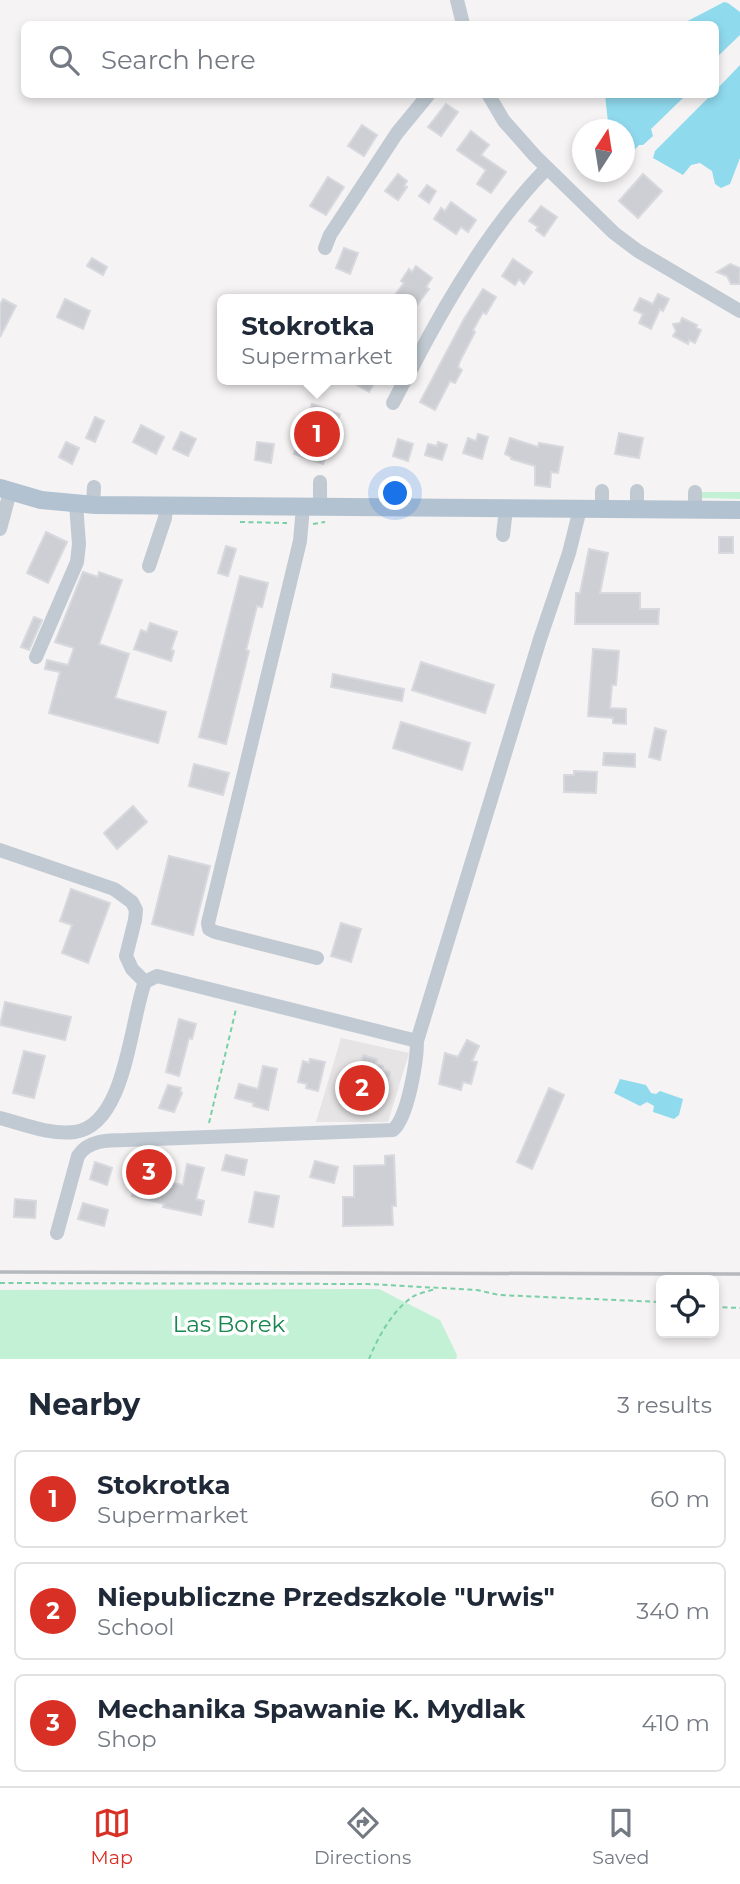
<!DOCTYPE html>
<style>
:root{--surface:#fff;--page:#f6f6f7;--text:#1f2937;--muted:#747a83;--line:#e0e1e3;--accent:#d93025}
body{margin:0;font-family:Montserrat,sans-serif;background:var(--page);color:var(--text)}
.controls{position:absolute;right:21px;bottom:21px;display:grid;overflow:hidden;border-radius:10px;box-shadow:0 4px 10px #0003}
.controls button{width:63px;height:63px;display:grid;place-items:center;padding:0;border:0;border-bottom:2px solid var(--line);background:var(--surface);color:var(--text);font:35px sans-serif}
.compass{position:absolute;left:572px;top:119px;width:63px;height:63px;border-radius:50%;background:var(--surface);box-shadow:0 4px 10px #0003;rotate:12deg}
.you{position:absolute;left:396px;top:494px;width:24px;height:24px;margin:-18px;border:5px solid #fff;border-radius:50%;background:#1a73e8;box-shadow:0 0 0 10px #1a73e833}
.badge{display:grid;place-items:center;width:46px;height:46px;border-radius:50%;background:var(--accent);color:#fff;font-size:23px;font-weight:700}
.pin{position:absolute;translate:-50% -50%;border:4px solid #fff;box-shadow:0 2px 7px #0006}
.popup{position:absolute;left:217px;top:294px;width:200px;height:91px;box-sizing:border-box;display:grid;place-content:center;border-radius:10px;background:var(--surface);filter:drop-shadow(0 2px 5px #0005);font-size:23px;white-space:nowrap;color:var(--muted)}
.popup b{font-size:26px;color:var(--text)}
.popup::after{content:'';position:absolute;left:50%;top:100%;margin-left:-14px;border:14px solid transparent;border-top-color:var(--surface)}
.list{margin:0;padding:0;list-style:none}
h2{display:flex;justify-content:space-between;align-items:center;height:91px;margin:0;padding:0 28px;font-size:30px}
h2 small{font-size:23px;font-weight:400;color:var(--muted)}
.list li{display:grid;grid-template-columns:46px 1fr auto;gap:21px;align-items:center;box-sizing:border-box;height:98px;margin:0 14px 14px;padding:0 14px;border:2px solid var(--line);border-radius:10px}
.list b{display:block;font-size:26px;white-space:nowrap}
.list p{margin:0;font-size:23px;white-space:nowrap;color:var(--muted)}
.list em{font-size:23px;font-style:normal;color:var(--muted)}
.icon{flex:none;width:38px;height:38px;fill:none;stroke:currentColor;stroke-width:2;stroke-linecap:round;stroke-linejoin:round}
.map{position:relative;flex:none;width:740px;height:1359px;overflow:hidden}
.search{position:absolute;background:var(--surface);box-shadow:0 4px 10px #0003;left:21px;right:21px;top:21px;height:77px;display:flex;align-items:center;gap:18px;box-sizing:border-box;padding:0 24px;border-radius:10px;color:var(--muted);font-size:26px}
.sheet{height:427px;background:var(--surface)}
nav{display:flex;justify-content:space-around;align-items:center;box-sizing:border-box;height:98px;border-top:2px solid var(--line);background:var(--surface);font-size:19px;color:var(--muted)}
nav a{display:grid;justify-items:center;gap:4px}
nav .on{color:var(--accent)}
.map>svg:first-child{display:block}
.education{fill:#e6e4e5}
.green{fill:#c3f1d5}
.water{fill:#90daee}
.building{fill:#cdcfd5;stroke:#d7d9de;stroke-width:2}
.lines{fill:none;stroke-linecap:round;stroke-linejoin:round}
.path{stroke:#7ad0a6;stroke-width:2;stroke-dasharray:5 3.5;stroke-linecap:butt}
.minor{stroke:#c1cad2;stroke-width:14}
.major{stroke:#b3c2d1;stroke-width:18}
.rail{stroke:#b5b8bd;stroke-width:3.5}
.labels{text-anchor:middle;stroke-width:7;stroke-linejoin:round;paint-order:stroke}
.park-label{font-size:23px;fill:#17864f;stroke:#fff}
</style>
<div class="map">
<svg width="740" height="1359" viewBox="0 0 740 1359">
<rect width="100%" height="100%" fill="#f5f3f3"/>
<path class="education" d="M341 1038 409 1053 388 1122H316Z"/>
<g class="green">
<path d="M700 492H740V499L700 498Z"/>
<path d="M379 1289 440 1320 457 1355 456 1359H0V1290Z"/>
</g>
<g class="water">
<path d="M724 2 728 3 740 12V35L716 58V24H682Z"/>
<path d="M740 65V158L730 184 721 188 715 184 712 171 700 163 691 165 683 175 653 158 655 151 711 95 716 94V90Z"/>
<path d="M605 95V94L686 95 651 129 653 136 643 145H639L625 160 624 130 605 129 604 124 608 122Z"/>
<path d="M620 1079 646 1085 651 1093 656 1094 660 1091 683 1099 679 1115 674 1119 653 1112 654 1106 647 1102 640 1106 614 1093Z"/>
</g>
<g class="building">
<path d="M446 104 458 112 441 136 428 127Z"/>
<path d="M362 125 377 135 364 156 348 146Z"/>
<path d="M471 131 489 145 481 155 506 172 491 193 477 184 486 170 457 150Z"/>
<path d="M398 174 407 181 404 186 407 187 398 200 385 191Z"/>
<path d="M643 174 662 191 638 218 619 201Z"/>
<path d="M328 177 344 187 326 215 310 206Z"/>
<path d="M427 185 436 191 429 203 419 196Z"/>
<path d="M451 202 476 220 468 232 461 227 456 234 434 219 441 208 445 211Z"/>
<path d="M541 206 557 217 544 236 536 230 538 227 529 221Z"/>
<path d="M344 248 358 253 350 274 336 268Z"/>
<path d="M92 258 107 267 103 275 87 266Z"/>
<path d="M513 259 532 272 524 284 519 279 515 285 502 276Z"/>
<path d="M730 264 740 268V284H731L727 276 717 272Z"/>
<path d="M416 266 432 278 426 287 429 289 411 313V299H392L404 283 401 281 409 269 412 272Z"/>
<path d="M483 289 496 297 486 314 483 312 473 330 475 332 460 361 458 367 462 370 455 383 450 381 435 410 420 402 464 319Z"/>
<path d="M658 294 669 299 663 311 660 309 651 329 639 323 643 314 634 310 640 298 653 304Z"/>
<path d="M3 299 16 306 0 337V305Z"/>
<path d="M65 299 90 311 83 329 57 317Z"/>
<path d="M682 318 697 325 696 328 701 330 695 343 689 340 688 344 673 336 676 331 673 324 680 323Z"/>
<path d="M348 380H376L369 392Z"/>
<path d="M312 404 340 414 323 464 294 454Z"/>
<path d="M95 417 104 421 95 442 86 438Z"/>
<path d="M141 425 164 437 156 454 133 442Z"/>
<path d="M181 432 196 439 188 456 173 449Z"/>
<path d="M619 433 643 438 639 458 615 454Z"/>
<path d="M478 434 488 437 482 459 463 453 468 438 476 441Z"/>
<path d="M510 438 538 447 539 443 563 447 558 473 551 472 550 487 535 485V466L511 459V457L505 454Z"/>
<path d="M398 439 413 444 408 461 393 456Z"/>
<path d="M66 442 79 448 72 464 59 457Z"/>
<path d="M257 442 274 444 271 463 255 460Z"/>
<path d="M438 442 447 445 442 460 425 455 428 444 437 446Z"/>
<path d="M46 532 67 542 48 583 27 573Z"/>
<rect x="719" y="537" width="14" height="16"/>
<path d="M226 546 236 549 228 576 218 573Z"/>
<path d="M589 549 608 553 600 593H640V609H659L658 624H575L576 593H580Z"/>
<path d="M83 572 98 577 99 572 122 580 99 644 129 654 115 698 166 712 158 743 49 713 60 672 45 669 47 660 68 665 74 648 55 642Z"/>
<path d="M240 576 268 583 262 607 257 606 246 650 249 651 226 744 199 737Z"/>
<path d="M34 617 42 620 29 650 21 647Z"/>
<path d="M150 623 177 632 171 650 174 651 171 661 134 649 141 630 147 632Z"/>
<path d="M593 649 619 651 616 685H612L610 708 626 709V724L613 723V718L588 716Z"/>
<path d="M421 662 494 685 485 713 412 690Z"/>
<path d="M333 674 404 689 402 701 331 687Z"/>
<path d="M401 722 470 743 462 770 393 748Z"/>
<path d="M655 728 666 731 660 760 649 757Z"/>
<path d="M604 753 635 754V767L603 765Z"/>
<path d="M194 764 229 773 223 795 189 786Z"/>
<path d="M574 771 597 772 596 793 564 792V775H574Z"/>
<path d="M133 806 147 822 117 849 104 833Z"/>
<path d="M169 856 210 866 193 935 152 924Z"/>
<path d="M71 889 110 903 88 963 62 953 72 925 60 921Z"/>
<path d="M341 923 361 929 351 962 331 956Z"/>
<path d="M5 1002 71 1017 65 1040 0 1025Z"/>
<path d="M179 1019 196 1024 192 1039 189 1038 179 1076 166 1072Z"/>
<path d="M467 1040 479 1046 472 1061 477 1062 471 1084 463 1082 461 1090 439 1084 445 1053 458 1057Z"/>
<path d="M24 1051 45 1056 34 1098 13 1093Z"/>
<path d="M363 1055 377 1059 376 1064 383 1066V1070L390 1072 386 1091H383L381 1098 372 1095 373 1090 356 1086Z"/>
<path d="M310 1059 325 1062 318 1091 306 1088 307 1084 298 1082 303 1061 309 1063Z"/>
<path d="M263 1066 277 1069 268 1110 253 1106 254 1103 235 1098 239 1084 258 1089Z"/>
<path d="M168 1085 181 1088 180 1092 182 1093 174 1112 159 1108Z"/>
<path d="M549 1088 564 1095 532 1169 517 1162Z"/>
<path d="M226 1155 247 1160 244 1175 222 1170Z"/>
<path d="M394 1155 396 1206H392L393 1225 343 1226V1197H354V1166L385 1165V1156Z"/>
<path d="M141 1161 158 1165 154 1179 183 1185 187 1164 204 1168 196 1199 204 1201 201 1215 163 1207 164 1204 132 1196Z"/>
<path d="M315 1161 338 1167 334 1183 310 1177Z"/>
<path d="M95 1162 112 1168 107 1185 90 1179Z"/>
<path d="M255 1192 279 1196 273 1227 249 1222Z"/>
<path d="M15 1199 36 1201 35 1218 14 1217Z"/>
<path d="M83 1203 108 1210 104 1226 78 1219Z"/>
</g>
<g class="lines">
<g class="path">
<path d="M240 522 287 523"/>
<path d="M313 524 325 522"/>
<path d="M209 1123 236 1009"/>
<path d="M0 1283 368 1284 477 1290 499 1295 661 1302"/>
<path d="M714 1307 740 1308"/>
<path d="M369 1359C378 1337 393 1309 414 1296 420 1293 429 1291 435 1289"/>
</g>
<g class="minor">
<path d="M457 0 463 24"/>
<path d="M488 94 504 121 535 156 614 233 638 251 740 311"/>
<path d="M325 248 330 235 397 133 429 94"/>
<path d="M412 368C446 302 494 222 546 169"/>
<path d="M393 403 405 380"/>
<path d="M602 491V509"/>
<path d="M637 491V510"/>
<path d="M695 492V510"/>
<path d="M93 505 94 487"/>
<path d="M303 507 300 541 208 923 209 929 215 932 317 958"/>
<path d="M320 508V482"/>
<path d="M0 529 10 492"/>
<path d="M503 535 506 509"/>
<path d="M149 566 165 518 166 506"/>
<path d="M36 657 77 562 79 544 76 504"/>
<path d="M0 850 114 889 132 902 136 910 135 920 126 956 132 969 145 982"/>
<path d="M0 1118C23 1124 50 1135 75 1132 126 1125 130 1021 145 982L157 976 417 1041 540 639 569 553 580 509"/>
<path d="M57 1233 78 1156C88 1140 108 1140 126 1140L393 1130C408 1117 417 1061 417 1041"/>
</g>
<path class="major" d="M0 488 41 500 95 505 740 510"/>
<path class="rail" d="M0 1272 740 1274"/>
</g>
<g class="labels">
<g class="park-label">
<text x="229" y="1332">Las Borek</text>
</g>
</g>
</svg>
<div class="controls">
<button><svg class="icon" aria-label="locate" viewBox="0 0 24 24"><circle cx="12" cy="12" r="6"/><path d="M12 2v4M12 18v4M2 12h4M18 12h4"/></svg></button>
</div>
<svg class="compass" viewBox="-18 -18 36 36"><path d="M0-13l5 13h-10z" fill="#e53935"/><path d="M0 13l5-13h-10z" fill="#747a83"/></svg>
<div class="you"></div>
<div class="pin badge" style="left:317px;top:434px">1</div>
<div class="popup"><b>Stokrotka</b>Supermarket</div>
<div class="pin badge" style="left:362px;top:1088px">2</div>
<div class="pin badge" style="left:149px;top:1172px">3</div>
<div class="search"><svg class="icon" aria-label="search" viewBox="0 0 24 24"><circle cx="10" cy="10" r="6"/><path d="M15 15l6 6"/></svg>Search here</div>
</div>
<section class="sheet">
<h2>Nearby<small>3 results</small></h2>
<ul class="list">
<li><span class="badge">1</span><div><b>Stokrotka</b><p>Supermarket</p></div><em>60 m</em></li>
<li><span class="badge">2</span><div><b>Niepubliczne Przedszkole &quot;Urwis&quot;</b><p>School</p></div><em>340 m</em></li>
<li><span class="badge">3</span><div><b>Mechanika Spawanie K. Mydlak</b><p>Shop</p></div><em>410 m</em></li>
</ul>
</section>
<nav>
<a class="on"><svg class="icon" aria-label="map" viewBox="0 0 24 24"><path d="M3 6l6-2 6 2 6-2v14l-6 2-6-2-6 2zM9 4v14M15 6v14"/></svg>Map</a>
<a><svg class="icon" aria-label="directions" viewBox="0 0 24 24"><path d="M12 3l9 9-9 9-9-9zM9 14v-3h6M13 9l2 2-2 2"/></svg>Directions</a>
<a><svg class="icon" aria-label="saved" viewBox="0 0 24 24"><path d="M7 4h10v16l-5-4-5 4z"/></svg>Saved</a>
</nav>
